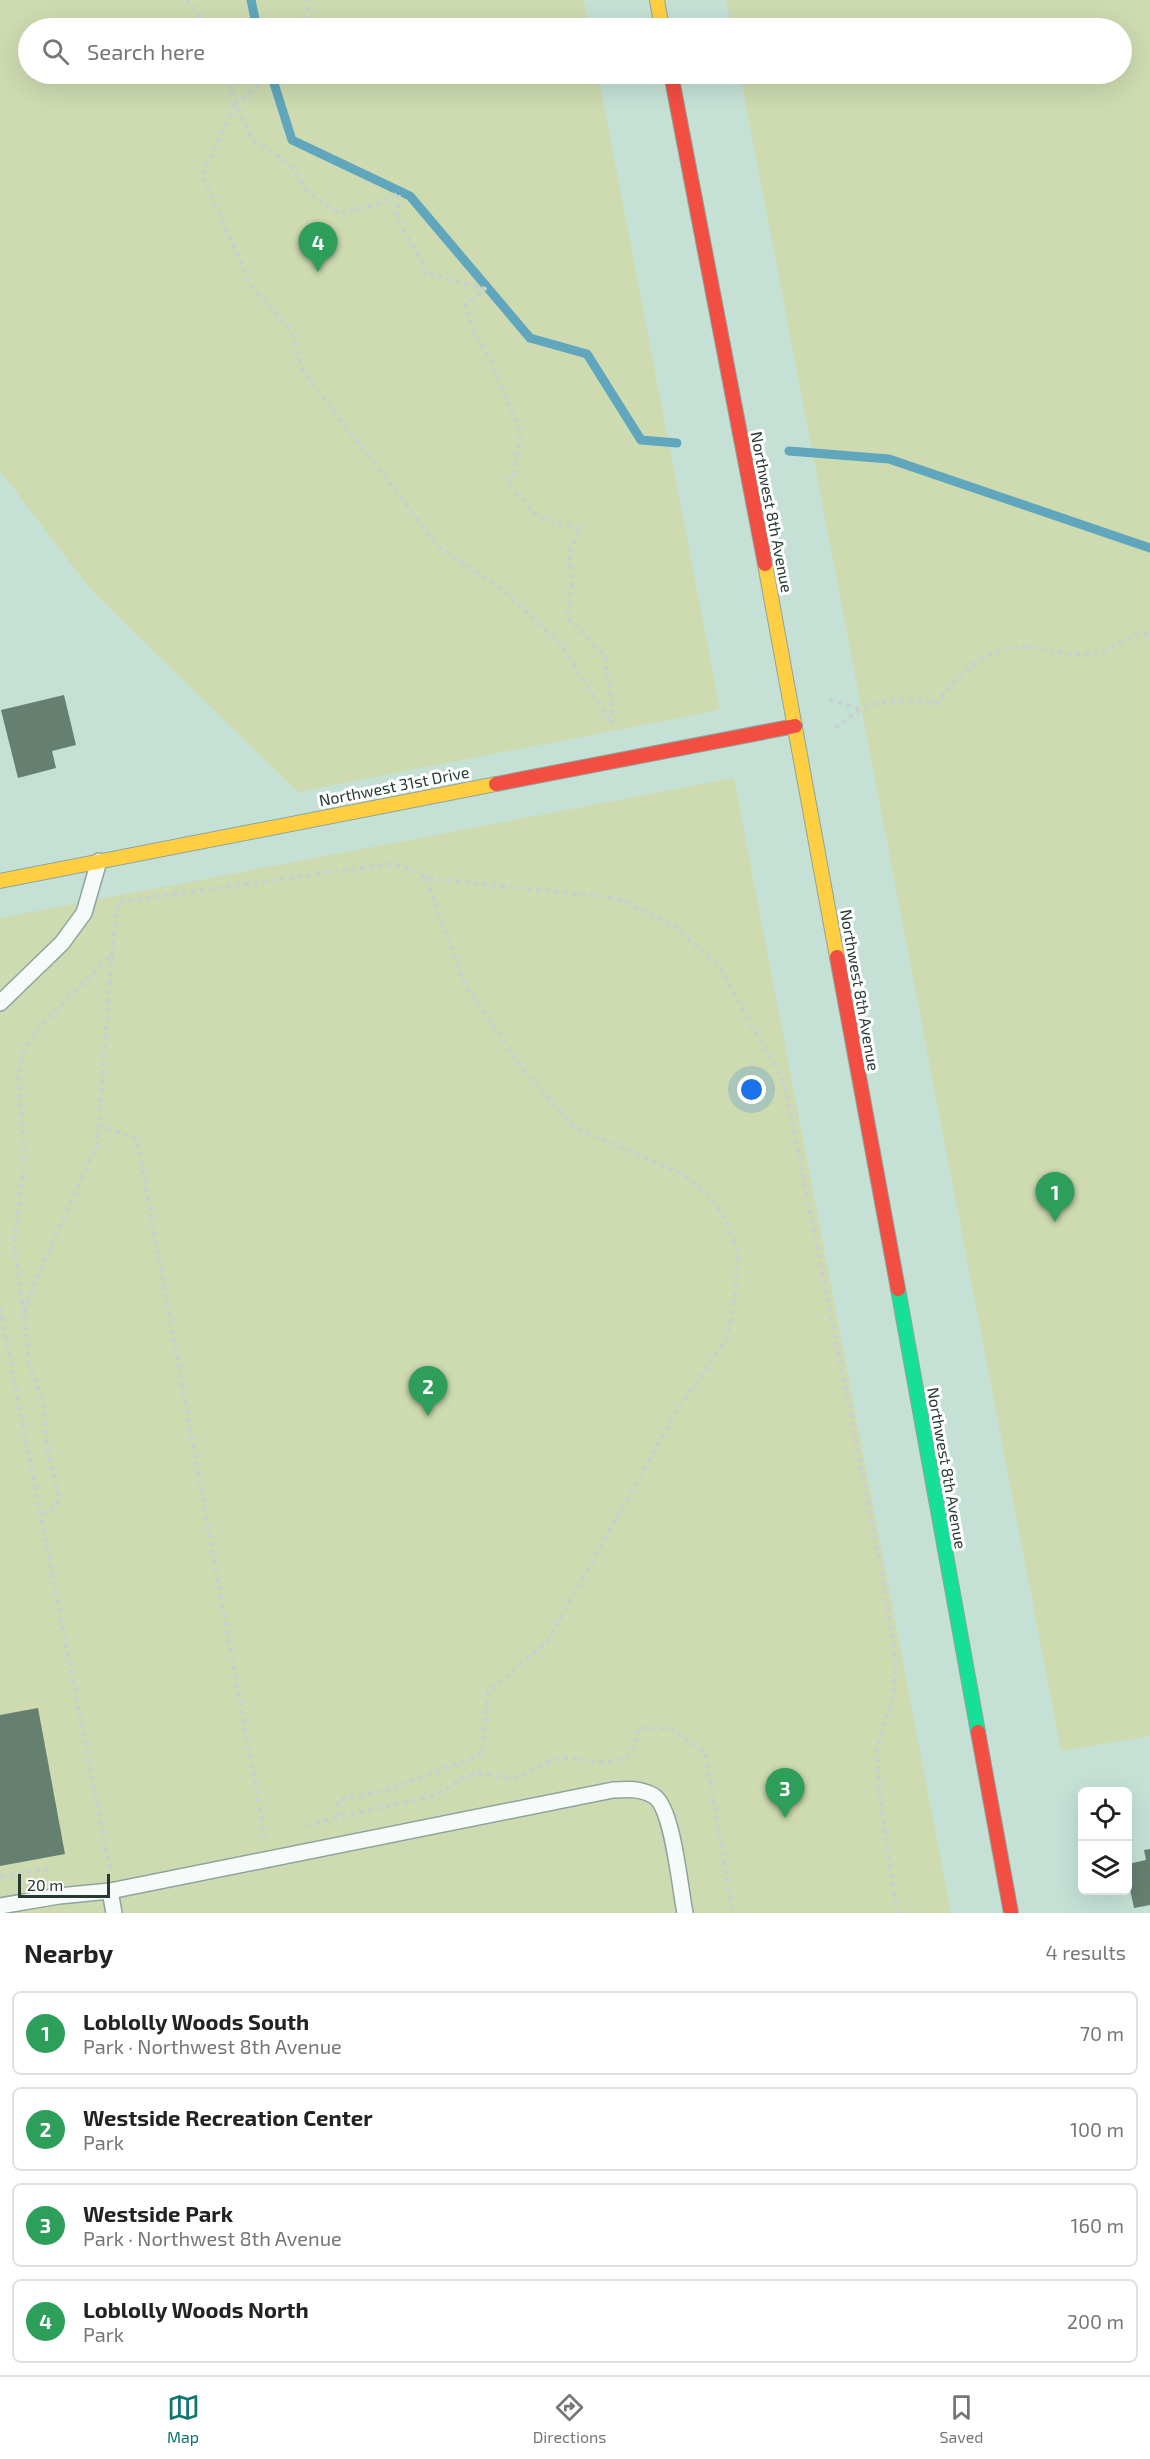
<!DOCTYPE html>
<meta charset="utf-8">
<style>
:root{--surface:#fff;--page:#f6f6f6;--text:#222;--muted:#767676;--line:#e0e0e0;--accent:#0f766e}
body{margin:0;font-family:"Exo 2",sans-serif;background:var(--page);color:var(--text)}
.controls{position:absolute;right:18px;bottom:18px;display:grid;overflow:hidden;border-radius:9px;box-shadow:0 6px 24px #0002}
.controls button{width:54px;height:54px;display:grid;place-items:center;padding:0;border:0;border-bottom:2px solid var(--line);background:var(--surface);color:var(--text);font:30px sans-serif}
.scale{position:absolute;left:18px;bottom:15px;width:92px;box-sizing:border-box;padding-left:6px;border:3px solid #253931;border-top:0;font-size:16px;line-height:21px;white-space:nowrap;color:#253931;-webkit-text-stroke:4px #fff;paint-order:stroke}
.you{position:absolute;left:752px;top:1090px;width:21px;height:21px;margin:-15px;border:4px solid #fff;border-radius:50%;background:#1a73e8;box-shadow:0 0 0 9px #1a73e833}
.badge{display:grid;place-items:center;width:39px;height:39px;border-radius:50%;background:var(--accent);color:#fff;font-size:20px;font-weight:700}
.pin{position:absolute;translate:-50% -50px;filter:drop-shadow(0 2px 3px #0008)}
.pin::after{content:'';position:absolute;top:32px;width:21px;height:18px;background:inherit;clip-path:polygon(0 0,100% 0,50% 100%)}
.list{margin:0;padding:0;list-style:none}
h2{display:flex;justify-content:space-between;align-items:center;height:78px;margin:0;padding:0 24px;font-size:26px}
h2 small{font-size:20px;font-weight:400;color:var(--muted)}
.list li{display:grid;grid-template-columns:39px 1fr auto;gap:18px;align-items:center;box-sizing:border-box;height:84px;margin:0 12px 12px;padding:0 12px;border:2px solid var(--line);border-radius:9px}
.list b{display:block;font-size:22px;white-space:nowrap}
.list p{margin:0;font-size:20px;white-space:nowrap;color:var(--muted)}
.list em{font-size:20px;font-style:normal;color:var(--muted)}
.icon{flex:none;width:33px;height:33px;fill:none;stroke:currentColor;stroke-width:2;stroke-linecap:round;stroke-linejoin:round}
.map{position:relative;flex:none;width:1150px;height:1913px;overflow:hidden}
.search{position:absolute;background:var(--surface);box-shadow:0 6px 24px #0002;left:18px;right:18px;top:18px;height:66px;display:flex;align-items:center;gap:15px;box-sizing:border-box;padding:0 21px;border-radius:33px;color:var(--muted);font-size:22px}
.sheet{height:462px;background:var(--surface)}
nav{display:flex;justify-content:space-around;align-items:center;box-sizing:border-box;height:84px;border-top:2px solid var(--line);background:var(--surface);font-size:16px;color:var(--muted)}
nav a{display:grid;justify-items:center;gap:3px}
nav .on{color:var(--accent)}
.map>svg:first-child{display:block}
.green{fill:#cedbb1}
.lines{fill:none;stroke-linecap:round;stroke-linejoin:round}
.stream{stroke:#60a6bc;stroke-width:9}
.building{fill:#657f71}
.lane-casing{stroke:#8fa49c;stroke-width:18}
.fast-casing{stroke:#8fa49c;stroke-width:16}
.slow-casing{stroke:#8fa49c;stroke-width:16}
.jam-casing{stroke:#8fa49c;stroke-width:16}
.path{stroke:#c9d1ce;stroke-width:4;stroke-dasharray:4.5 4.5;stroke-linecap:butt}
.lane{stroke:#f6faf9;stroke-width:15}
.fast{stroke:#16e098;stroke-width:14}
.slow{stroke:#ffcf43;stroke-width:14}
.jam{stroke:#f24e42;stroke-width:14}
.path-bridge{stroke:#c9d1ce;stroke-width:4;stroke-dasharray:4.5 4.5;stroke-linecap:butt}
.labels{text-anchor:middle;stroke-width:6;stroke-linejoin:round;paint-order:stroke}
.street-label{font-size:16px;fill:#253931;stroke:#fff}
</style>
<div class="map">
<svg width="1150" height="1913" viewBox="0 0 1150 1913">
<rect width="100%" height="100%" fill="#c5e1d6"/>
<g class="green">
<path d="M0 0H584L589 28H28V74H598L720 710 298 792 92 591 0 471Z"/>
<path d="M726 0H1150V1736L1061 1751 740 74H1122V28H732Z"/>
<path d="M734 778 951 1913H0V918Z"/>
</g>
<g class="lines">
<g class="stream">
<path d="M251 0 257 28"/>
<path d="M271 74 292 140 410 196 530 338 587 354 641 440 677 443"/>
<path d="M789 451 889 459 1150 548"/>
</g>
</g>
<g class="building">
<path d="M64 695 76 745 52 751 56 768 18 778 1 710Z"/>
<path d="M38 1708 65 1854 0 1866V1715Z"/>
<path d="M1150 1849V1905L1134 1908 1128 1880V1864L1146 1860 1144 1850Z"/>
</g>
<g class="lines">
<defs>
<g id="lane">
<path d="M0 1003 62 943 84 913 99 861"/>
<path d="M110 1891 114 1913"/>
<path d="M0 1906 59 1896 110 1891 613 1790C628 1789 640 1788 654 1796 673 1808 680 1889 685 1913"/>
</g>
<path id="fast" d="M898 1289 978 1732"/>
<g id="slow">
<path d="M657 0 662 28"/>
<path d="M765 564 837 957"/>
<path d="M0 881 496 784"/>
</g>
<g id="jam">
<path d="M671 74 765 564"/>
<path d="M496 784 795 726"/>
<path d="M837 957 898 1289"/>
<path d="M978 1732 1011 1913"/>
</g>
</defs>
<use href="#lane" class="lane-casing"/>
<use href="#fast" class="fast-casing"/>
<use href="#slow" class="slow-casing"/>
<use href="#jam" class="jam-casing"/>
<g class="path">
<path d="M187 0 206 28"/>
<path d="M301 28 308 7 306 0"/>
<path d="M227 74 234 100 253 141 287 161 309 193 339 213 375 205 399 193 397 219 422 261 424 272 485 289 465 306 472 328 491 361 521 433 514 471 507 483 537 516 581 529 569 552 572 585 567 617 606 657C604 679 616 702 611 723"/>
<path d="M235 105 202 175 251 285 291 330 303 371 440 548 502 589 560 643 611 723"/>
<path d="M829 700 861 709"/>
<path d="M835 728C843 722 852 714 862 709 882 699 914 699 936 704 956 676 987 645 1025 647 1047 648 1068 657 1090 654 1112 652 1129 633 1150 633"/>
<path d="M112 954 118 902 390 864 410 869 426 878 616 898 674 926 718 965 785 1085 883 1578 896 1663 893 1694 877 1750 880 1797 897 1913"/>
<path d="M99 1125 137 1139 265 1838"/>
<path d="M0 1308 110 1869"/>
<path d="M24 1313 14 1244 25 1156 18 1073 25 1048 39 1027 112 954 97 1145 37 1277 24 1313 29 1363 44 1406 47 1447 59 1497 57 1507 41 1515"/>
<path d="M339 1815 338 1800 390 1789 482 1754 488 1692 547 1642 680 1405 727 1339 736 1291 737 1251 725 1218 710 1197 684 1175 574 1127 522 1068 464 983 426 878"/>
<path d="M307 1826C348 1813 390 1807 432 1796 448 1792 458 1776 476 1774 488 1772 501 1779 513 1778 533 1774 547 1758 568 1758 586 1758 600 1766 618 1760 633 1755 637 1742 639 1728L671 1729 705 1752 733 1913"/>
<path d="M0 1877 45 1869 52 1873"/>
</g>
<use href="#lane" class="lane"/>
<use href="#fast" class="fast"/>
<use href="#slow" class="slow"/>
<use href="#jam" class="jam"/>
<path class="path-bridge" d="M235 105 271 74"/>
</g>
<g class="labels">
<g class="street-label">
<text transform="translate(772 512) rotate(79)" y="6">Northwest 8th Avenue</text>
<text transform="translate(394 786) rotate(-11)" y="6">Northwest 31st Drive</text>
<text transform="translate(860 990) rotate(80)" y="6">Northwest 8th Avenue</text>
<text transform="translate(947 1468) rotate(80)" y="6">Northwest 8th Avenue</text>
</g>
</g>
</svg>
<div class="controls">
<button><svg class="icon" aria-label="locate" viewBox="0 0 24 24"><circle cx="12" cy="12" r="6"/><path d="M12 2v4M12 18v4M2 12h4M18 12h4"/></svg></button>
<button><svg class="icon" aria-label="layers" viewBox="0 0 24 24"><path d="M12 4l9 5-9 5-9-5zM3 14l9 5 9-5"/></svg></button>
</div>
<div class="scale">20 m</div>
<div class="you"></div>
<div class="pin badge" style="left:1055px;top:1222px;background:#2e9e5b">1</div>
<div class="pin badge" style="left:428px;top:1416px;background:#2e9e5b">2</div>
<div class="pin badge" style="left:785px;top:1818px;background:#2e9e5b">3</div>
<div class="pin badge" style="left:318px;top:272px;background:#2e9e5b">4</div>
<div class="search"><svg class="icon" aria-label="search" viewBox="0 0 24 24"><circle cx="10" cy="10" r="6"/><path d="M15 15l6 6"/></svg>Search here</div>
</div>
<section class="sheet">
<h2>Nearby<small>4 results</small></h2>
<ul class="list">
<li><span class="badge" style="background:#2e9e5b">1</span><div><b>Loblolly Woods South</b><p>Park · Northwest 8th Avenue</p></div><em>70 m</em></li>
<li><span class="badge" style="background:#2e9e5b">2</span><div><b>Westside Recreation Center</b><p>Park</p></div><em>100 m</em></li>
<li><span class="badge" style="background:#2e9e5b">3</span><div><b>Westside Park</b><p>Park · Northwest 8th Avenue</p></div><em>160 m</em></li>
<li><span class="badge" style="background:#2e9e5b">4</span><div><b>Loblolly Woods North</b><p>Park</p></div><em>200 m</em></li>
</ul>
</section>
<nav>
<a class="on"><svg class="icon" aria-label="map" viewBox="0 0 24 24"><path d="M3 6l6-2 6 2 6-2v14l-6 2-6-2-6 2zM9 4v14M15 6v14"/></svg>Map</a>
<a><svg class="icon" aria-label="directions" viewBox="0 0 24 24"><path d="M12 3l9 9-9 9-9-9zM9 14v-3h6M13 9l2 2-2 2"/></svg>Directions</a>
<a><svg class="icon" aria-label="saved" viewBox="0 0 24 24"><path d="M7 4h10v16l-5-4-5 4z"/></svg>Saved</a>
</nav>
